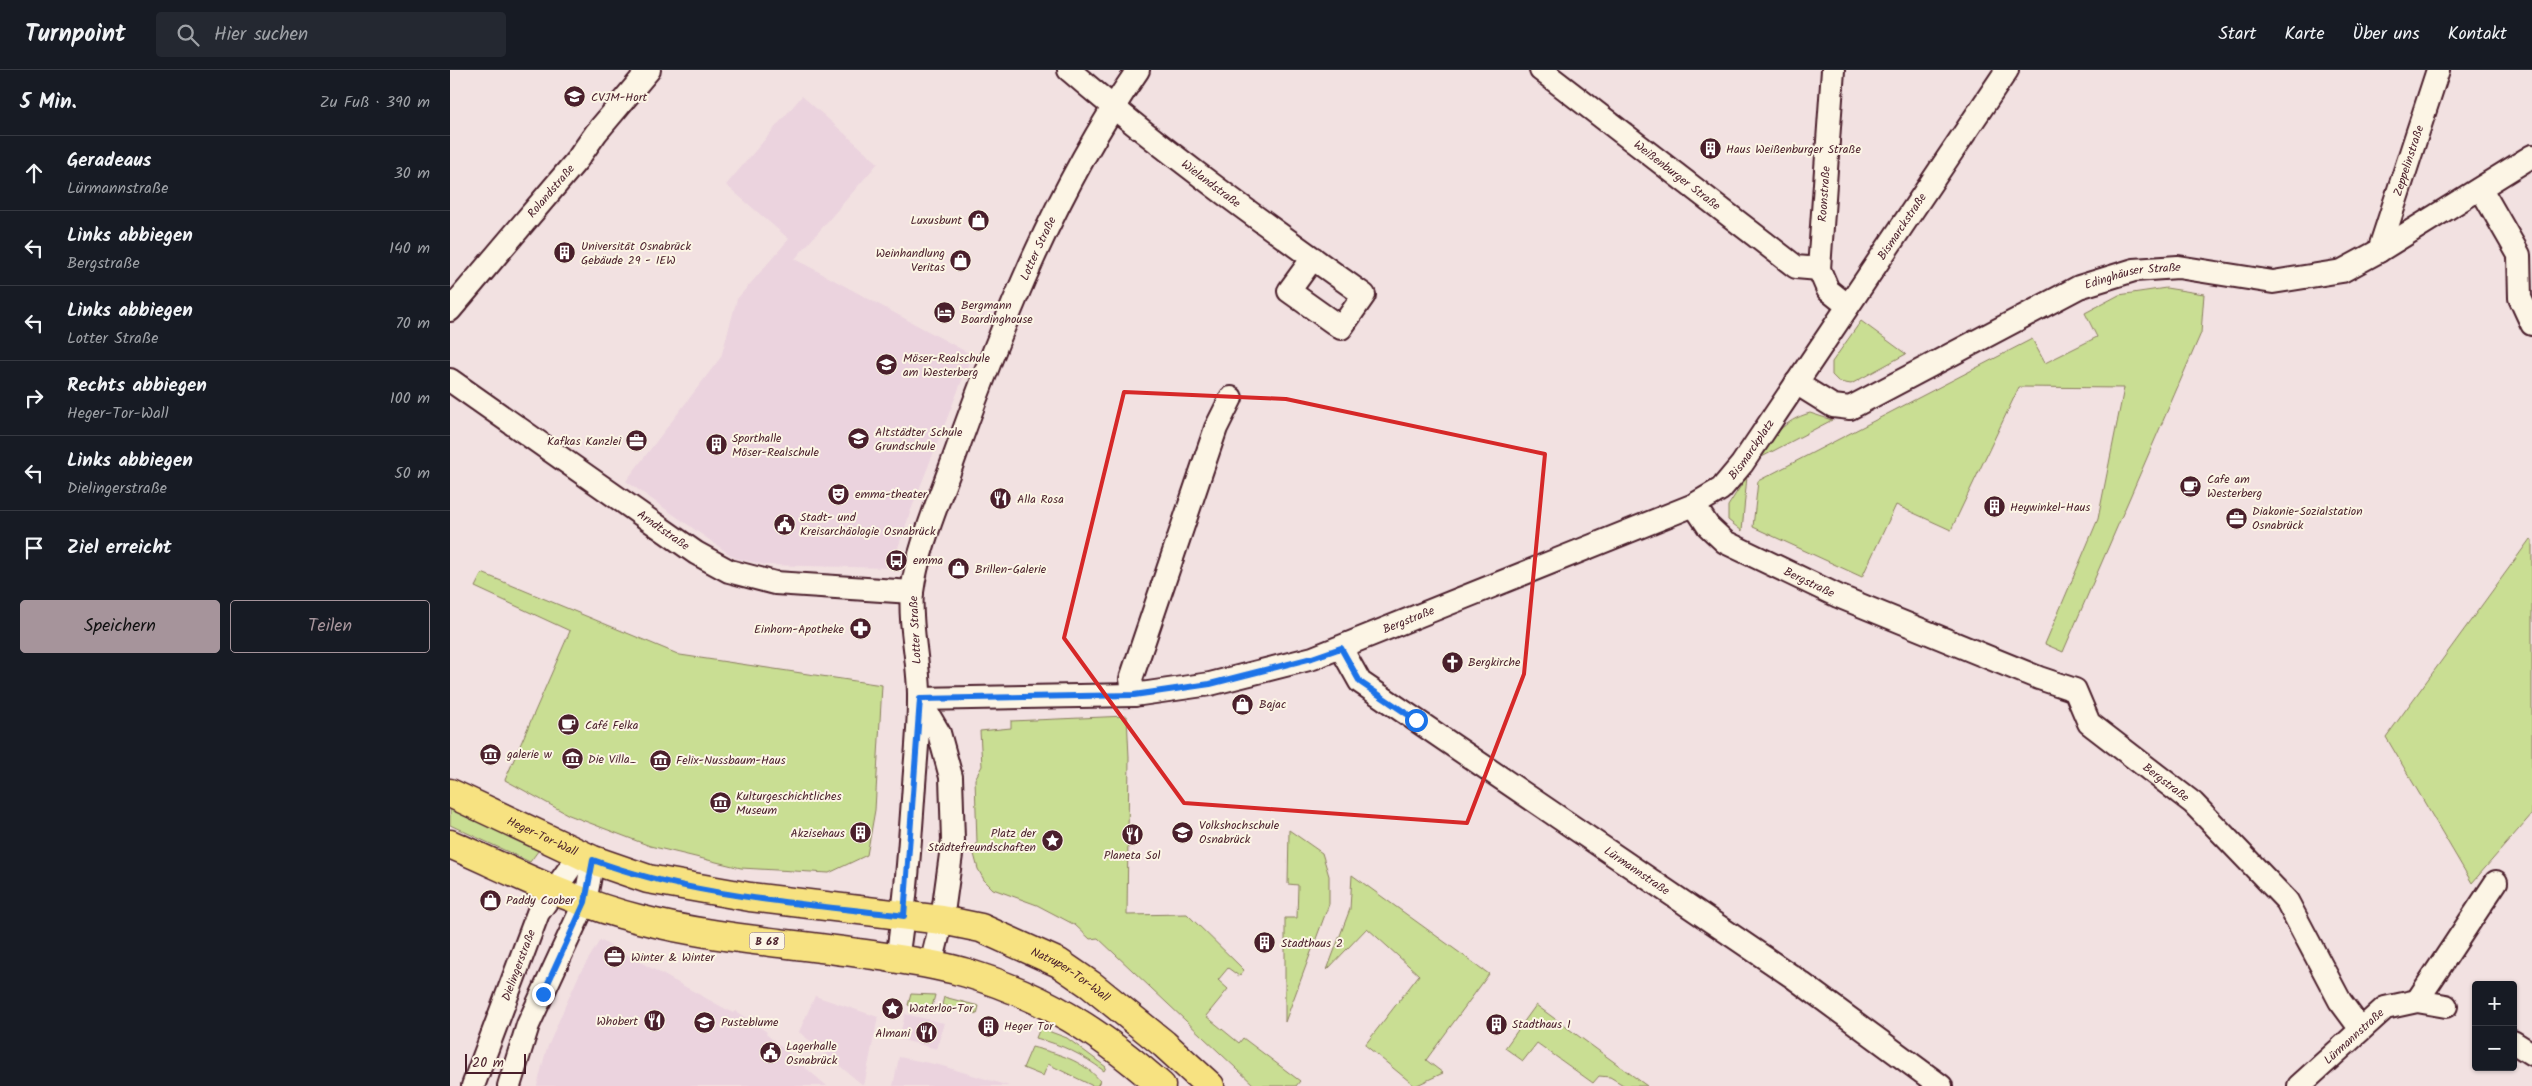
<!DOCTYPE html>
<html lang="de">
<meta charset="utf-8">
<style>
:root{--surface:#171b24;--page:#242831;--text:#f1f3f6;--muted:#9ea1a6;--line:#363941;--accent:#a6949b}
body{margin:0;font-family:Kalam,sans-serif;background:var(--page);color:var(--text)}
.controls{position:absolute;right:15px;bottom:15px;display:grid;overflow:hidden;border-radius:5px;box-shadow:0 1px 4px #0004}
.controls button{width:45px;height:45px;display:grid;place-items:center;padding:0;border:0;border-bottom:1px solid var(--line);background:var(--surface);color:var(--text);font:25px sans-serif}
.scale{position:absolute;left:15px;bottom:12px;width:61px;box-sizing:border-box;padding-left:5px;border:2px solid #4a1f2b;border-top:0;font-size:14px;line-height:18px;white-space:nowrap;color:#4a1f2b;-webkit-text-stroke:4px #fcf5e5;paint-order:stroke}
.stop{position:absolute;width:15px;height:15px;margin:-11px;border:4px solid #1a73e8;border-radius:50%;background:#fff}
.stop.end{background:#1a73e8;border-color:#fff;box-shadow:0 1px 5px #0008}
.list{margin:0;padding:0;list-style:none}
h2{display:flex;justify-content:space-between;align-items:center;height:65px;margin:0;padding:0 20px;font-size:21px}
h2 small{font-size:16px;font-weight:400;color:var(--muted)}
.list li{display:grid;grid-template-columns:32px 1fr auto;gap:15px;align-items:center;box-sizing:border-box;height:75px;padding:0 20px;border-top:1px solid var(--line)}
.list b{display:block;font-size:19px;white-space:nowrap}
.list p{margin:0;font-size:16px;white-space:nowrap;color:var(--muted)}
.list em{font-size:16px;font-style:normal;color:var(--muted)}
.actions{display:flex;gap:10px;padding:15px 20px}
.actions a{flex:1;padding:11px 0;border:1px solid var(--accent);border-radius:5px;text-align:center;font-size:18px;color:var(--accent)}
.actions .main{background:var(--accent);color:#111}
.icon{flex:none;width:28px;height:28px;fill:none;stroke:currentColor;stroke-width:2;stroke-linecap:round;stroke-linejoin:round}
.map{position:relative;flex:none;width:2082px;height:1016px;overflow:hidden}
header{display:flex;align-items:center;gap:30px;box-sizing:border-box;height:70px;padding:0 25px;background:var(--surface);border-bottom:1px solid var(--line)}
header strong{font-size:24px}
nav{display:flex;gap:28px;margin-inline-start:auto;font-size:18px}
.search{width:350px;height:45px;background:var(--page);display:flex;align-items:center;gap:12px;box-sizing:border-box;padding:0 18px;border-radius:5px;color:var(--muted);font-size:19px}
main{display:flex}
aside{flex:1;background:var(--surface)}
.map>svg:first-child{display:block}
.built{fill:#ebd3de}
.green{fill:#c9de93;stroke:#8a7e5f}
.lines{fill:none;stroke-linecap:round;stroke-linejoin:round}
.minor-casing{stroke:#4a1f2b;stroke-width:26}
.major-casing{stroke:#4a1f2b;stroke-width:31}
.minor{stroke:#fcf5e5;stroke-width:22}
.major{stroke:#f7e281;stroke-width:28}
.route{stroke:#1a73e8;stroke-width:6}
.marked{fill:none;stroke:#d62828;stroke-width:4;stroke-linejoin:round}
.labels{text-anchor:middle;stroke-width:4;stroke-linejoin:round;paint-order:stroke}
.shield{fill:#fcf5e5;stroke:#7f5f63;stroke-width:1}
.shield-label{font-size:11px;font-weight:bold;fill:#4a1f2b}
.poi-label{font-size:12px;fill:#4a1f2b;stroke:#fcf5e5;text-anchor:start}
.street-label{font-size:12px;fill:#4a1f2b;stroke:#fcf5e5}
</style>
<header>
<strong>Turnpoint</strong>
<div class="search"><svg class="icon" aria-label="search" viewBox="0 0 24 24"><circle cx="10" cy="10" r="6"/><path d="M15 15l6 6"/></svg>Hier suchen</div>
<nav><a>Start</a><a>Karte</a><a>Über uns</a><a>Kontakt</a></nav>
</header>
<main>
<aside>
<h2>5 Min.<small>Zu Fuß · 390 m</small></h2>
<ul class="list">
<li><svg class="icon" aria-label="ahead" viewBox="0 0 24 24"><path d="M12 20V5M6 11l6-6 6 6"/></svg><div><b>Geradeaus</b><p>Lürmannstraße</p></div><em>30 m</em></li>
<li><svg class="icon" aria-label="left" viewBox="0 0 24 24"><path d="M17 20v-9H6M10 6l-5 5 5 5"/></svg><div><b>Links abbiegen</b><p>Bergstraße</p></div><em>140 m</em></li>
<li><svg class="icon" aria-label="left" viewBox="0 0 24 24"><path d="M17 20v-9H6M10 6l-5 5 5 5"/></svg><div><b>Links abbiegen</b><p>Lotter Straße</p></div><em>70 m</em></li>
<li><svg class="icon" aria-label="right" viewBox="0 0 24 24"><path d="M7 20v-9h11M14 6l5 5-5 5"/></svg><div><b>Rechts abbiegen</b><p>Heger-Tor-Wall</p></div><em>100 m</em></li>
<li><svg class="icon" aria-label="left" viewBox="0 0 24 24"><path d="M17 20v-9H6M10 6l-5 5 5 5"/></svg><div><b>Links abbiegen</b><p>Dielingerstraße</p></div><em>50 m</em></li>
<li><svg class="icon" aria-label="arrive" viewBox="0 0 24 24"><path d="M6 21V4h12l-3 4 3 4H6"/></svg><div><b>Ziel erreicht</b></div></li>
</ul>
<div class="actions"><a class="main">Speichern</a><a>Teilen</a></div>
</aside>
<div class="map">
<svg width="2082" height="1016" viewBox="0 0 2082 1016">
<rect width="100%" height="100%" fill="#f2e1e1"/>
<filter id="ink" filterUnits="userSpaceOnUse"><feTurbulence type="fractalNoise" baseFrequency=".02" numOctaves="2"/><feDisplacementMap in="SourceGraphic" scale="10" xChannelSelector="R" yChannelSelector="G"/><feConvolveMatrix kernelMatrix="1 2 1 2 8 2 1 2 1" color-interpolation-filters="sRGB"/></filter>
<g filter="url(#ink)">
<g class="built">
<path d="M352 26 428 93 345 189 522 285 461 440 441 498 315 495 285 488 176 411 271 287 287 229 339 169 276 115Z"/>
<path d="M150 870 283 943 285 941 317 962 316 964 377 1016H87L96 981 116 934 130 903Z"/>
<path d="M365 926 428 947 414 1016 349 962Z"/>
<path d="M455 944 494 953 487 979 449 969Z"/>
<path d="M449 987 489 995 559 1016H443Z"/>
</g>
<g class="green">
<path d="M1716 218 1754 224 1751 263 1613 582 1595 574 1648 449 1674 318 1569 317 1501 460 1446 435 1412 507 1303 457 1308 411 1582 269 1595 293 1647 267 1635 243 1669 225Z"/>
<path d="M1411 251 1456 284 1401 314 1389 312 1382 305V292Z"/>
<path d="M1360 343 1382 350 1308 389C1324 366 1332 351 1360 343Z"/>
<path d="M1297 406 1292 461 1278 450V436Z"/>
<path d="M2080 469 2082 470V744L2022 813 1936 667Z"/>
<path d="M32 503 230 585 432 615 425 740 417 785 379 803 291 798 200 776 119 745 55 710 120 561 25 517Z"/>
<path d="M677 646 679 687 677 845 737 844 794 900 789 906 778 898 768 910 778 919 756 946 789 973 793 968 846 1008 850 1011 846 1016H805L648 868 640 869 625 855 587 835 543 819 534 810 528 799 524 784 527 773 525 709 532 696 530 661 561 658V651Z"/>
<path d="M0 734 91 777 80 792 0 755Z"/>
<path d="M839 760 872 783 879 806V834L835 952V848H847L848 815 838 814Z"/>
<path d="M902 805 1039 904 976 990 993 1003 965 1016 915 975 969 905 917 858 877 900 900 839Z"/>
<path d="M461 924 485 925 481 941 458 935Z"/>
<path d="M494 927 529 936 527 944 492 935Z"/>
<path d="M1086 935 1197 1016H1175L1160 1007 1149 1006 1143 1013 1087 973 1073 991 1055 978Z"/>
<path d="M590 958 617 968 656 997 654 1001C632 984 612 975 586 968Z"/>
<path d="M582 977C605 983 634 990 650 1011L647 1016H643L598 994 593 1006 573 998Z"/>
</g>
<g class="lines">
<defs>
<g id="minor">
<path id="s1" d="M619 0C713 81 813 153 914 225L891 258 839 221 863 188"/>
<path id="s2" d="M1091 0 1346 197 1369 199"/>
<path d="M1383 0 1369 199 1378 220 1398 236"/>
<path d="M2031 119 2069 185 2070 228 2082 254"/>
<path id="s3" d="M1929 181 1988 0"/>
<path id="s4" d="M0 240 127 90 146 63 199 0"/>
<path id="s5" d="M0 310 246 483 279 501 325 513 462 522"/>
<path id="s6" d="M1346 313 1383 336 1400 338 1629 217 1684 200 1728 197 1823 212 1892 201 1929 181 2082 86"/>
<path id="s7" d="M1244 435 1258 456 1275 472 1388 526 1589 608 1625 620 1639 653 1743 733 1837 831 1890 931 1910 958"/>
<path id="s8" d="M891 578 910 612 1343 907 1491 1016"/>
<path d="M684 625 681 609 766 358 781 328"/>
<path id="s9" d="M469 629 684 625 760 614 863 588 1244 435 1271 419 1292 394 1557 0"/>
<path d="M469 629 489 663 501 707 503 770 492 850 481 894"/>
<path id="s10" d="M447 889C456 831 460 773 464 715 466 687 469 658 469 630 470 595 459 557 462 522 467 481 489 430 503 391 551 256 606 118 688 0"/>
<path d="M1967 931 2046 812"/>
<path d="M2063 972 2082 984"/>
<path id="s11" d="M23 1016 88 843 130 784"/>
<path d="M59 1016 78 955 135 832 143 790"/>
<path id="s12" d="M1849 1016 1935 938 1967 931 1996 936"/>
</g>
<g id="major">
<path id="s13" d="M0 723 143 790 198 809 300 827 492 850 531 858 609 893 641 915 714 974 760 1016"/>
<path d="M0 774C62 801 123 833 189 849 265 869 345 873 423 885 455 890 487 894 517 903 596 927 650 962 711 1016"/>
</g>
</defs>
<use href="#minor" class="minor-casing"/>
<use href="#major" class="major-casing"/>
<use href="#minor" class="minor"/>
<use href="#major" class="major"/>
</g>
</g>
<g class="lines" filter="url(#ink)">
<path class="route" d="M93 924 135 832 143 790C243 827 349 833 454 846L470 629 684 625 760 614 862 588 891 578 910 612 966 650"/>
</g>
<path class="marked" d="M674 322 836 329 1095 384 1074 604 1017 753 734 733 614 568Z"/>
<defs>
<symbol id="school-disc" viewBox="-11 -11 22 22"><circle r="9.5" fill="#4a1f2b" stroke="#fcf5e5"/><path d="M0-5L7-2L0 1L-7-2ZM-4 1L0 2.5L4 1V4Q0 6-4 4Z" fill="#fff"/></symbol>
<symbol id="building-disc" viewBox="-11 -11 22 22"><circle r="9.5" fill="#4a1f2b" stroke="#fcf5e5"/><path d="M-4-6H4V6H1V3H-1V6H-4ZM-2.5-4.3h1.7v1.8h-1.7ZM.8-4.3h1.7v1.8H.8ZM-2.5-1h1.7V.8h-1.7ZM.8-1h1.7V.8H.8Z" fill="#fff"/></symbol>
<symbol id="shop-disc" viewBox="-11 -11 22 22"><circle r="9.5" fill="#4a1f2b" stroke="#fcf5e5"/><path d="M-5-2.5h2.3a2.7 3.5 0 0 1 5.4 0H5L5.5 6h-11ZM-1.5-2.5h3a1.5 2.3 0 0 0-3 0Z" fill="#fff"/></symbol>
<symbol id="hotel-disc" viewBox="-11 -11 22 22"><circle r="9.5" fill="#4a1f2b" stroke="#fcf5e5"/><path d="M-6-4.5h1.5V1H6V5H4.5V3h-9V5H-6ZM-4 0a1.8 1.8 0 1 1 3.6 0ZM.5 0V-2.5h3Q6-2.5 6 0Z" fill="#fff"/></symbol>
<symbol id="office-disc" viewBox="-11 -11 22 22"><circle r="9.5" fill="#4a1f2b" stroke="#fcf5e5"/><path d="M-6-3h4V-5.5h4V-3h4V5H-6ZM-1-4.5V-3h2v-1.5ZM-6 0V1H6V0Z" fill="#fff"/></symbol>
<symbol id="cafe-disc" viewBox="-11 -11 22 22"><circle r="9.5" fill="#4a1f2b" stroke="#fcf5e5"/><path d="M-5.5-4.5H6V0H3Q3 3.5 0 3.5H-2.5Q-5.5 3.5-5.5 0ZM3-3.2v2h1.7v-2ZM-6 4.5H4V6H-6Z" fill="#fff"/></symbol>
<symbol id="theatre-disc" viewBox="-11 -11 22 22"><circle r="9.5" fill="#4a1f2b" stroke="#fcf5e5"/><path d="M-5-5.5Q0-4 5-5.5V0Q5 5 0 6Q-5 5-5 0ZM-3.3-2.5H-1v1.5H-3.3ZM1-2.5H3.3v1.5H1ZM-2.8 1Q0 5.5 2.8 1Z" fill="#fff"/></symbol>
<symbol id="restaurant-disc" viewBox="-11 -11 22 22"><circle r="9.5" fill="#4a1f2b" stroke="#fcf5e5"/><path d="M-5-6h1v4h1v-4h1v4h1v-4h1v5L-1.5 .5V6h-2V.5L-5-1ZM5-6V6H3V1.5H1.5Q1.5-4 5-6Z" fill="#fff"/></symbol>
<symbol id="civic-disc" viewBox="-11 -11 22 22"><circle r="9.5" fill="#4a1f2b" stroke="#fcf5e5"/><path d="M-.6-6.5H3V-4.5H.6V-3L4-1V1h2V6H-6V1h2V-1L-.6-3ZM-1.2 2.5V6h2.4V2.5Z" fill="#fff"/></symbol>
<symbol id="bus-disc" viewBox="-11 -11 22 22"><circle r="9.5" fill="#4a1f2b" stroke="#fcf5e5"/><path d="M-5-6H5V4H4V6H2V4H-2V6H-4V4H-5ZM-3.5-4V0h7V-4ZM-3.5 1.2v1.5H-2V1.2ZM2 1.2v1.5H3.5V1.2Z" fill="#fff"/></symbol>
<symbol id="pharmacy-disc" viewBox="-11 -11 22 22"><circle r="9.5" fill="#4a1f2b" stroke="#fcf5e5"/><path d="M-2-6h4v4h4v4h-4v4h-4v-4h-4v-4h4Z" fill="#fff"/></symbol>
<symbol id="church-disc" viewBox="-11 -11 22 22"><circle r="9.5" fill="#4a1f2b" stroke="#fcf5e5"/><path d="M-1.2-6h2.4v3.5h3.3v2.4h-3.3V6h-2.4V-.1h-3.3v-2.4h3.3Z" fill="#fff"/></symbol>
<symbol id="museum-disc" viewBox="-11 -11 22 22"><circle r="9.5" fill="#4a1f2b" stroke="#fcf5e5"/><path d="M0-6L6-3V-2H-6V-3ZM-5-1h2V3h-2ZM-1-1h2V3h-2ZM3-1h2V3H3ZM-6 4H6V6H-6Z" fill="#fff"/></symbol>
<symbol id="university-disc" viewBox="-11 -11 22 22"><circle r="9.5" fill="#4a1f2b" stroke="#fcf5e5"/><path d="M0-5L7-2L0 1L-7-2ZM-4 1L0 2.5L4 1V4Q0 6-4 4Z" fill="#fff"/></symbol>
<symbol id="sight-disc" viewBox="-11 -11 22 22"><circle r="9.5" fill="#4a1f2b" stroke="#fcf5e5"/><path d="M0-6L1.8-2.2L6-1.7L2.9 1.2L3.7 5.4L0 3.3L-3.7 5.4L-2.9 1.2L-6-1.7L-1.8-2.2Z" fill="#fff"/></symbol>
</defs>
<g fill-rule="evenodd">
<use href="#school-disc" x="112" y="14" width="25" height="25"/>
<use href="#building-disc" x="1248" y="66" width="25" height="25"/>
<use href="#shop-disc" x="516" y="138" width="25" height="25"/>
<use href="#building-disc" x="102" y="170" width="25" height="25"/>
<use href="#shop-disc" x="498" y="178" width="25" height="25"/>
<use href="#hotel-disc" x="482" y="230" width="25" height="25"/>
<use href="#school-disc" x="424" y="282" width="25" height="25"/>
<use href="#school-disc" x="396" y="356" width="25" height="25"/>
<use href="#office-disc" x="174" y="358" width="25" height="25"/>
<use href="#building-disc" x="254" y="362" width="25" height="25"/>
<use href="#cafe-disc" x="1728" y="404" width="25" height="25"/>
<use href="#theatre-disc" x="376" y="412" width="25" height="25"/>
<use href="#restaurant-disc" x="538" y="416" width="25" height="25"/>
<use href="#building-disc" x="1532" y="424" width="25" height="25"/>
<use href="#office-disc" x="1774" y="436" width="25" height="25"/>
<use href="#civic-disc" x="322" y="442" width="25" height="25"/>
<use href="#bus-disc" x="434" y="478" width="25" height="25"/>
<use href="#shop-disc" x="496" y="486" width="25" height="25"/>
<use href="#pharmacy-disc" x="398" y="546" width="25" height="25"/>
<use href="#church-disc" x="990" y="580" width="25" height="25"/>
<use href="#shop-disc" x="780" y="622" width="25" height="25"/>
<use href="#cafe-disc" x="106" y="642" width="25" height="25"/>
<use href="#museum-disc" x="28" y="672" width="25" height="25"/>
<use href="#museum-disc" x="110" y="676" width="25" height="25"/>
<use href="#museum-disc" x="198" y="678" width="25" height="25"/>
<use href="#museum-disc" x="258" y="720" width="25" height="25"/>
<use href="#university-disc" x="720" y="750" width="25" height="25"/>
<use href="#building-disc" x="398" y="750" width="25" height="25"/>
<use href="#restaurant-disc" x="670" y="752" width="25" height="25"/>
<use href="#sight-disc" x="590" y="758" width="25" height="25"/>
<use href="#shop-disc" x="28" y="818" width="25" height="25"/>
<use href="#building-disc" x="802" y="860" width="25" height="25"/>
<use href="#office-disc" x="152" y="874" width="25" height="25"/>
<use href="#sight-disc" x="430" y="926" width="25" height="25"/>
<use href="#restaurant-disc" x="192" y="938" width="25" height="25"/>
<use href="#school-disc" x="242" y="940" width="25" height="25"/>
<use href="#building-disc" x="1034" y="942" width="25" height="25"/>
<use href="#building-disc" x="526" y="944" width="25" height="25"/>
<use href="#restaurant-disc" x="464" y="950" width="25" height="25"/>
<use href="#civic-disc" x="308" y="970" width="25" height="25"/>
</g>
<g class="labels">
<rect class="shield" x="299.5" y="862.5" width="35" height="17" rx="4"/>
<g class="shield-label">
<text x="317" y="875">B 68</text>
</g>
<g class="poi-label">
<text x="141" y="31">CVJM-Hort</text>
<text x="1276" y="83">Haus Weißenburger Straße</text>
<text x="512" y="154" text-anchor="end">Luxusbunt</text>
<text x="131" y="180">Universität Osnabrück<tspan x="131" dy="14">Gebäude 29 - IEW</tspan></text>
<text x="495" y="187" text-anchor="end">Weinhandlung<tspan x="495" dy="14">Veritas</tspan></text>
<text x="511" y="239">Bergmann<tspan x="511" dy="14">Boardinghouse</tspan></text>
<text x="453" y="292">Möser-Realschule<tspan x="453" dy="14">am Westerberg</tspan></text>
<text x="425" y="366">Altstädter Schule<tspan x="425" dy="14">Grundschule</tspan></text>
<text x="282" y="372">Sporthalle<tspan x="282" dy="14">Möser-Realschule</tspan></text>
<text x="171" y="375" text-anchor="end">Kafkas Kanzlei</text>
<text x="1757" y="413">Cafe am<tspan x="1757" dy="14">Westerberg</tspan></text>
<text x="405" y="428">emma-theater</text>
<text x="567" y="433">Alla Rosa</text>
<text x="1560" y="441">Heywinkel-Haus</text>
<text x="1802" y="445">Diakonie-Sozialstation<tspan x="1802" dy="14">Osnabrück</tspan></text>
<text x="350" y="451">Stadt- und<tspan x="350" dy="14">Kreisarchäologie Osnabrück</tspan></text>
<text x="463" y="494">emma</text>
<text x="525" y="503">Brillen-Galerie</text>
<text x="394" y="563" text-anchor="end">Einhorn-Apotheke</text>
<text x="1018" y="596">Bergkirche</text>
<text x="809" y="638">Bajac</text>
<text x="135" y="659">Café Felka</text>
<text x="57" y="688">galerie w</text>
<text x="138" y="693">Die Villa_</text>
<text x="226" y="694">Felix-Nussbaum-Haus</text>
<text x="286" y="730">Kulturgeschichtliches<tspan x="286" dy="14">Museum</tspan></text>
<text x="749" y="759">Volkshochschule<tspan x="749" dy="14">Osnabrück</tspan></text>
<text x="395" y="767" text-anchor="end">Akzisehaus</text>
<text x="586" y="767" text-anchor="end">Platz der<tspan x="586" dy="14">Städtefreundschaften</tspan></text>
<text x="682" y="789" text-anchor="middle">Planeta Sol</text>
<text x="56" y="834">Paddy Coober</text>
<text x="831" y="877">Stadthaus 2</text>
<text x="181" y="891">Winter &amp; Winter</text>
<text x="459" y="942">Waterloo-Tor</text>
<text x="188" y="955" text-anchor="end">Whobert</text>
<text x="271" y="956">Pusteblume</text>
<text x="1062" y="958">Stadthaus 1</text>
<text x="554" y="960">Heger Tor</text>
<text x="460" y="967" text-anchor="end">Almani</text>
<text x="336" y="980">Lagerhalle<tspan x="336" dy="14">Osnabrück</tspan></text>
</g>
<g class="street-label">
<text dy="4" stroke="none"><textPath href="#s3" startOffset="95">Zeppelinstraße</textPath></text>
<text dy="4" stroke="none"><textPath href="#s2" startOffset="172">Weißenburger Straße</textPath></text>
<text dy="4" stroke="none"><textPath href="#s1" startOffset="182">Wielandstraße</textPath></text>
<text dy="4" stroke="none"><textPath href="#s4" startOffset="156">Rolandstraße</textPath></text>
<text transform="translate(1374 124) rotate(-86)" y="4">Roonstraße</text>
<text dy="4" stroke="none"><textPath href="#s9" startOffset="1159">Bismarckstraße</textPath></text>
<text dy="4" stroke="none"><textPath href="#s10" startOffset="735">Lotter Straße</textPath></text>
<text dy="4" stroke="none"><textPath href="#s6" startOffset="375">Edinghäuser Straße</textPath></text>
<text dy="4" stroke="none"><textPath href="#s9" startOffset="890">Bismarckplatz</textPath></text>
<text dy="4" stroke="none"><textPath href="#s5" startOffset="261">Arndtstraße</textPath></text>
<text dy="4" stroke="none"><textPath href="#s7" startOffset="142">Bergstraße</textPath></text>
<text dy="4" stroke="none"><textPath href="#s9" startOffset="501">Bergstraße</textPath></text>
<text transform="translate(465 560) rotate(-93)" y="4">Lotter Straße</text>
<text dy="4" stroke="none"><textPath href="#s7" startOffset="562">Bergstraße</textPath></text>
<text dy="4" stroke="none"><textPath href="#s13" startOffset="102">Heger-Tor-Wall</textPath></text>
<text dy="4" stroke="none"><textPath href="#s8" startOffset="374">Lürmannstraße</textPath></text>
<text dy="4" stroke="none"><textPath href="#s11" startOffset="129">Dielingerstraße</textPath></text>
<text dy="4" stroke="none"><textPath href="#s13" startOffset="654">Natruper-Tor-Wall</textPath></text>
<text dy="4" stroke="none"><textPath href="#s12" startOffset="74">Lürmannstraße</textPath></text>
</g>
</g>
</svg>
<div class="controls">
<button>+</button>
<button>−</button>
</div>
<div class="scale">20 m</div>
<div class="stop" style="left:966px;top:650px"></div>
<div class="stop end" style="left:93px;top:924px"></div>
</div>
</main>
